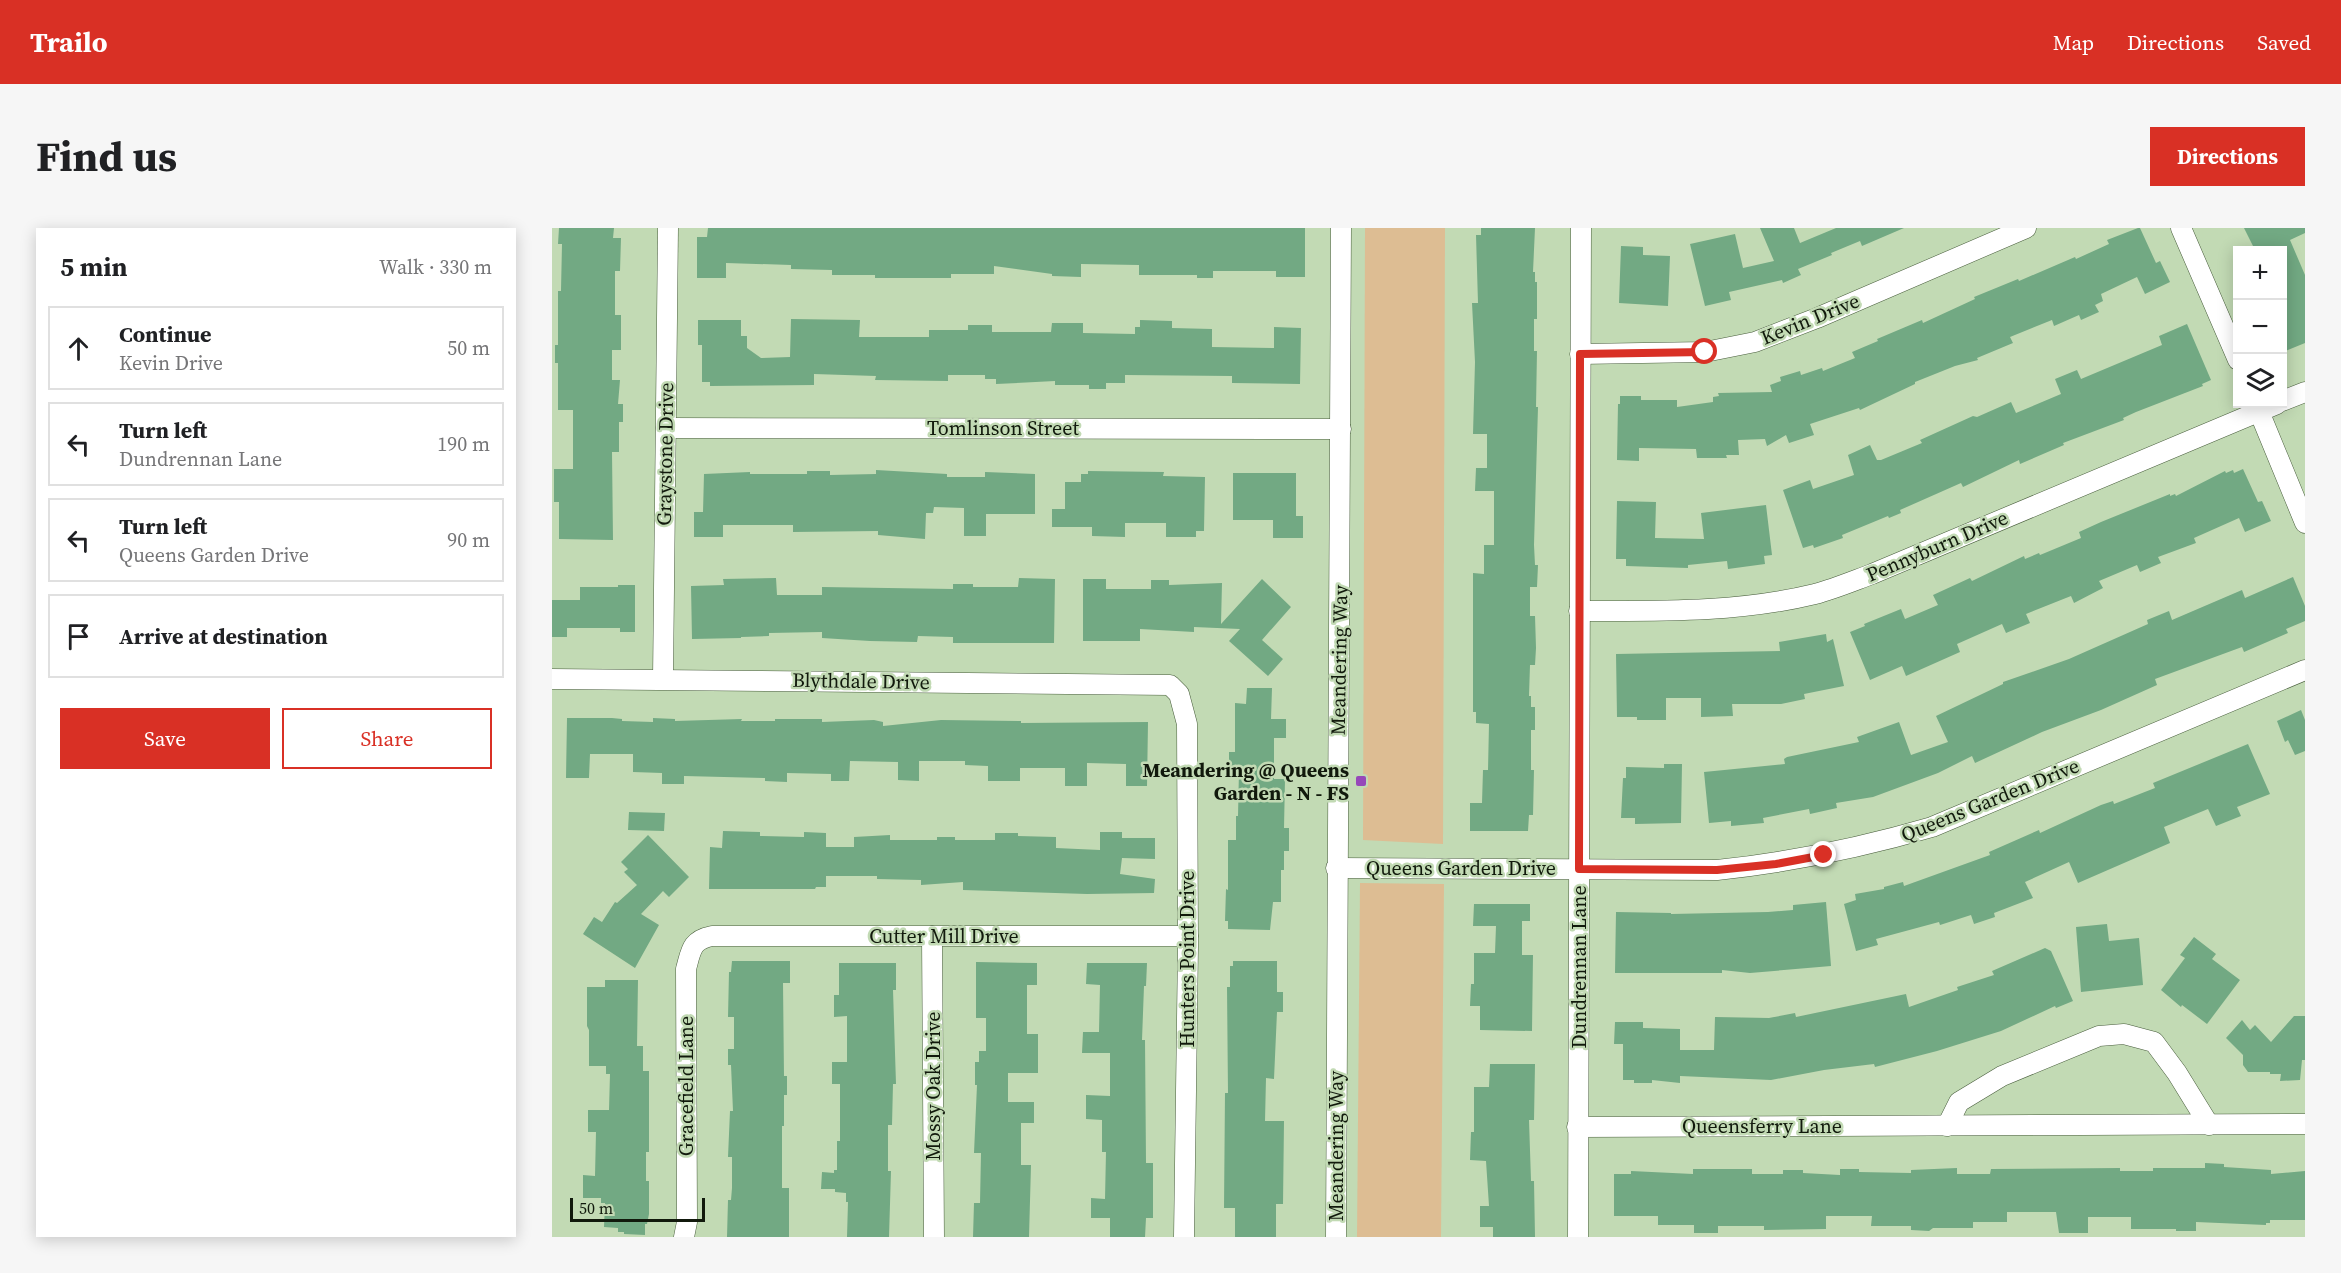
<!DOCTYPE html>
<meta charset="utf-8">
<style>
:root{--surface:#fff;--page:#f6f6f6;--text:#202124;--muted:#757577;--line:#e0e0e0;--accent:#d93025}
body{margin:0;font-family:"Source Serif 4",serif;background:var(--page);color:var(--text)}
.controls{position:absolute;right:18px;top:18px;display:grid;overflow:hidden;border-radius:0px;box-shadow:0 3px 15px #0003}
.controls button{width:54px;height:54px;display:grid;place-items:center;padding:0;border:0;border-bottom:2px solid var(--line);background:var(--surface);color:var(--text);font:30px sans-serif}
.scale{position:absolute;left:18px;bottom:15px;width:135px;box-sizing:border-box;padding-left:6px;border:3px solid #11190c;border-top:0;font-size:16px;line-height:21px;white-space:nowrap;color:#11190c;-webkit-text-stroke:4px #c2dab4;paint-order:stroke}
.stop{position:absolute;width:18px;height:18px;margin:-14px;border:4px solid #d93025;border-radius:50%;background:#fff}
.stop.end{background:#d93025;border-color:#fff;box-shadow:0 2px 6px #0008}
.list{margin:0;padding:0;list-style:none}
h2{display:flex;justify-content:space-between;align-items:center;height:78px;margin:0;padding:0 24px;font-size:26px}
h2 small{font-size:20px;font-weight:400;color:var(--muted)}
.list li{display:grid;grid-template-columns:39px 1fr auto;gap:18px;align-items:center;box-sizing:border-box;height:84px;margin:0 12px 12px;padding:0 12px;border:2px solid var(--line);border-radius:0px}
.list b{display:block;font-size:22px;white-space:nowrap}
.list p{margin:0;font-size:20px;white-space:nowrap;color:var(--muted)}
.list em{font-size:20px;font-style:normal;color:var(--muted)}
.actions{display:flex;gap:12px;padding:18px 24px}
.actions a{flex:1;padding:14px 0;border:2px solid var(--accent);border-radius:0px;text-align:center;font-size:21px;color:var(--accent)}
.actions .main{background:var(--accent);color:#fff}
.icon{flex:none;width:33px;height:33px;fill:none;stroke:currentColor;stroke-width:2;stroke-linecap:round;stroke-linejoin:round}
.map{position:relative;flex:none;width:1753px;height:1009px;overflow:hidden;border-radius:0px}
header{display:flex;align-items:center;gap:36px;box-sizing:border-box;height:84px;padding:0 30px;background:var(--accent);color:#fff}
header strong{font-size:28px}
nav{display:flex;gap:33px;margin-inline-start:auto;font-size:21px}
.intro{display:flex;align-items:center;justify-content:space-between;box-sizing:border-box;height:144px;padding:0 36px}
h1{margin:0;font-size:42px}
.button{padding:15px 27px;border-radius:0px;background:var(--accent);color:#fff;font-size:21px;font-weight:700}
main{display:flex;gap:36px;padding:0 36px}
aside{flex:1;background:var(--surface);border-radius:0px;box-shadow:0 3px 15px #0003}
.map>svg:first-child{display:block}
.green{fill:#ddbd93}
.building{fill:#72a983}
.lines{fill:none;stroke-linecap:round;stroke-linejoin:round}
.minor-casing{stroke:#485d3c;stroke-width:21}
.minor{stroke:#fff;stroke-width:20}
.route{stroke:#d93025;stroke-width:8}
.poi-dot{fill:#9648b9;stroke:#c2dab4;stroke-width:2}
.labels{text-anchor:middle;stroke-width:5;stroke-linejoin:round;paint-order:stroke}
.street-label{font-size:20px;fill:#11190c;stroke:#c2dab4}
.poi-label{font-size:20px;font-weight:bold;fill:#11190c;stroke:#c2dab4;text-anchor:end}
</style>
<header>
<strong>Trailo</strong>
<nav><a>Map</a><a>Directions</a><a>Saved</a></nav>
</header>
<div class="intro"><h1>Find us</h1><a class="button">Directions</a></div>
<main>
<aside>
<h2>5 min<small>Walk · 330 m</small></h2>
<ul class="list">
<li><svg class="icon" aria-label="ahead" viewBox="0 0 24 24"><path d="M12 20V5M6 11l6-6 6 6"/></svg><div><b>Continue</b><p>Kevin Drive</p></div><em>50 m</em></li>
<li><svg class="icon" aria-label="left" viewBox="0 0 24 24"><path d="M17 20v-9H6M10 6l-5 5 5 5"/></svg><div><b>Turn left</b><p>Dundrennan Lane</p></div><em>190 m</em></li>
<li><svg class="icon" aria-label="left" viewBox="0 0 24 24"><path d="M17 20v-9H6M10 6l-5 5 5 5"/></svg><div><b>Turn left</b><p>Queens Garden Drive</p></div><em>90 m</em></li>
<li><svg class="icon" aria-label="arrive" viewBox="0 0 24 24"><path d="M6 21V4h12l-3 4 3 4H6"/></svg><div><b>Arrive at destination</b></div></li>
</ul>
<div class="actions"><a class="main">Save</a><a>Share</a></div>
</aside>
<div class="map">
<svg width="1753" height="1009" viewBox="0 0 1753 1009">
<rect width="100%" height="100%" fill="#c2dab4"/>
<g class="green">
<path d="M813 0H893L891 616 811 612Z"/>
<path d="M808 655 892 656 889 1009H805Z"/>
</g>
<g class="building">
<path d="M7 0H62L61 10H69L68 43H63V87H69V122H60V152H68L66 176H71V194H67V224H60L61 312 7 311V274H2V241H21V182H6V135H3V117H6V63H9L10 16H6Z"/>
<path d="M156 0H753V49H724V43H661V50H645V47H587V37L529 36V49L500 48V46L442 38V46H399V50H323V47H280V42L239 41V37L174 35V50H145V9H155Z"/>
<path d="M929 0H983L981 44H983V54H985V91H982V123H985L984 179H986L982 317 983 337H986L985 359H978V388H983L984 420 983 437H978L977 468H979V479H983V502H979V542H982L981 587H977L976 603H918V575H930L931 542H936L937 496 924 495V484H921V345L932 346V317H942V263H923L924 240H935V206H921L923 134 920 75H926L924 7H929Z"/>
<path d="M1208 0H1242L1248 15 1284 0H1352L1310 18 1308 13 1279 25 1280 27 1246 41 1249 47 1231 55 1230 52 1177 64 1179 72 1153 78 1138 16 1183 6 1191 40 1222 33Z"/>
<path d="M1586 0H1588L1604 35 1608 33 1618 54 1593 66 1585 49 1549 66 1551 73 1543 77 1547 84 1529 92 1527 87 1502 98 1500 92 1458 109 1461 115 1425 130 1426 132 1403 138 1363 154V156L1308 182 1307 180 1258 196 1262 207 1237 215 1234 207 1215 218 1213 211 1186 212 1187 227H1174L1175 230H1145L1144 221 1087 220V233L1065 232 1066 176H1068V168H1089V172H1125V179L1161 174V169L1167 168 1166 165 1220 164 1218 157 1229 153 1228 149 1248 143 1249 147 1270 140 1271 143 1303 130 1300 124 1326 113 1325 111 1370 92 1371 95 1423 71 1422 69 1466 51 1467 53 1523 29 1524 31 1557 16 1555 12Z"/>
<path d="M1692 0H1753V5L1738 12 1753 47V115L1731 124V22H1703Z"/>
<path d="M1069 18 1091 19V27L1118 28 1116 78 1067 75Z"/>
<path d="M239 91 308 92 307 109H377V102H416V97H440V104H499L500 95H531V105L583 106V99H588V92L620 93V100L660 101V119L722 120V99L749 100 748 156 680 155V148L573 147V155H554V161H537V157H503V153L444 156V151H433V147H396V153L323 152 324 148 262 146V157L158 158V154H150V117H146V92H189V108H195V120L209 130 238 129Z"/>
<path d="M1635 96 1659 152 1650 156 1651 158 1584 184 1571 190 1572 192 1511 215 1512 217 1468 236 1467 232 1411 259 1409 255 1348 282 1349 285 1337 290 1336 288 1290 307 1291 310 1262 320 1261 317 1251 320 1231 262 1258 252 1261 261 1302 247 1296 227 1318 217 1325 232H1329L1370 215 1368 212 1421 188 1425 189 1459 174 1464 185 1509 166 1503 151 1525 142 1529 151 1610 117 1607 108Z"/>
<path d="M1691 241 1706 274 1710 273 1719 293 1693 304 1687 290 1642 310 1644 315 1606 329 1609 335 1588 344 1585 337 1547 353 1551 360 1522 375 1519 368 1474 386 1478 395 1454 405 1450 396 1405 416 1408 424 1354 448 1350 438 1318 452 1298 404 1313 398 1312 396 1349 381 1353 391 1386 377 1381 367 1418 350 1420 353 1472 328 1473 331 1487 325 1488 327 1529 310 1527 304 1549 294 1618 266V268L1623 266 1624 268 1673 243 1674 245 1681 242 1682 245Z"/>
<path d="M324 242 395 246V249H433V244L483 246V286H434V308H412V280L382 279 381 285H374L373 311 326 307V303L241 304V297H171V309H142V284H151L152 246 198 244V246H255V243H278V247L324 246Z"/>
<path d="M536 243 612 244 611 248 653 249 652 303H644V309H614V295H573V309L540 308V299H500V281H513V254H529V246H536Z"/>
<path d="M681 245H744V288H751V310H721V292H681Z"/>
<path d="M1065 273 1104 274 1103 310 1152 311 1149 285 1214 277 1220 327 1212 328 1213 336 1176 341 1175 333 1136 337V340L1074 338V331H1064Z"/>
<path d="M1741 349 1753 378V393L1734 401 1736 405 1692 424 1690 419 1603 451 1605 457 1549 482 1490 504 1423 535 1420 528 1386 545 1321 569 1284 575 1285 580 1258 586 1257 581 1211 590 1212 595 1179 598V593L1157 595 1152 544 1233 536 1232 531 1235 529 1307 514 1305 509 1347 494 1359 527 1396 514 1384 488 1451 456V454L1517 431 1596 396 1595 392 1617 383 1620 392 1690 362 1693 370Z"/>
<path d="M224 350 225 367H270V359L401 361V356H421V359H466L467 350 503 351 502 415H401V409L366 408 365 414 318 413 270 410V404L217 405V408L189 409V410L140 411 139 358 172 357 171 351Z"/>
<path d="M531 351H554V361H599V352H617V357L670 355 669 396 710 351 739 379 710 412 731 431 716 448 677 413 688 401 642 399V404L588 401V413H531Z"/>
<path d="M66 357H83V404H68V400H15V409H0V372H28V359H66Z"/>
<path d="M1274 406 1275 414 1281 411 1292 458 1252 466 1253 471 1229 476H1180L1181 488 1149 489V470H1114V492H1085V489H1065L1064 426 1228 423 1227 414Z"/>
<path d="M695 460H720L719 491H734V510H722V551H733L732 600H737V623H732V642H729V674H721L718 702 676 701V693H673L674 661 676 662V612H684V588H686L687 542H677V524H683V475L694 476Z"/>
<path d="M1749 482 1753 492V523L1743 527 1736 512 1733 514 1725 493Z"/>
<path d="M15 490H60L70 491V493L101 494V490L123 491V493L190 491 189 493H223V491H270V494L322 492 331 494V498L389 492 469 493V495L596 494 595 558H574V536L535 535V558H513V540H468V553H436V538L413 537V533H367V553L346 552V534L298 533 297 553H279V546L235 545V554L213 553V550L132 548V556H110V545L81 544V526H38L37 550H14Z"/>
<path d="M1696 516 1718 566 1685 579 1689 588 1664 598 1656 581 1612 599 1618 615 1526 655 1517 634 1473 654 1481 670 1442 685 1443 689 1422 696 1419 687 1388 697 1387 694 1324 711 1326 717 1304 723 1292 676 1304 672 1303 666 1332 661V659L1351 654 1352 658 1438 627 1437 624 1487 602 1488 605 1549 577 1561 573 1562 576 1603 560 1601 555Z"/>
<path d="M1112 536H1130L1129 595 1083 596V590H1069L1071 550H1074V539L1112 540Z"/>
<path d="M77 584 113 585 112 603 76 602Z"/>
<path d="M171 603 208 604V608L252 609V604L274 605V619H302V609L338 607V612H385V609H403V612H443V605H466V608L504 609V620L548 622V604H570V610H603V631L570 630 568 646 603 651 602 665 535 666 411 662V654L369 657V652L325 651V648H274V659H264L263 661H157L158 619 170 620Z"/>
<path d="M96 607 137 649 117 669 111 663 89 686 107 697 83 740 31 706 42 689 50 694 63 674 65 675 85 657 72 644 76 641 69 634Z"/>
<path d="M1274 674 1279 738 1198 745 1170 742V745H1063L1064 684 1119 685V686L1216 684 1241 682V677Z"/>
<path d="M922 676H978V693H970V727H981L980 803 928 802V778H918L919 756H922V725H943L944 698H921Z"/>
<path d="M1555 696 1557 713 1587 710 1591 757 1529 764 1524 699Z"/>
<path d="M1642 709 1664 726 1660 731 1688 752 1655 796 1630 777 1629 779 1609 762 1633 730 1628 727Z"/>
<path d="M1493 720 1499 723 1521 773 1504 780 1503 778 1449 803 1385 823 1323 839 1322 836 1272 842 1219 852 1128 848V855L1100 852V855H1082V852H1071V816H1062L1063 794H1091V800L1128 801V822H1162L1163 789 1217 790 1243 785 1244 789 1354 766 1357 779 1406 762 1405 759 1442 747 1440 743Z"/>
<path d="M180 733H238V755H231L232 848H235V867H232V898H230V960H237V1009H175L176 972H179L180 960V929H176L178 883H181L179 837H176V821H182V789H176L177 744H179Z"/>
<path d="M681 733H725V764H731V784H725L722 851 714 850 713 893H732L731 976H724V1009H683V980H672L673 865H676L675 759H678V738H681Z"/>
<path d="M424 734 485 735V757H475V806H486V845H456V874H482V895H469V937H479L477 1009H421L422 975H428L429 925H422L425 857H423V834H427V823H434V790H424Z"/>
<path d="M287 735H344V762H341L344 856H341L340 897H336V943H339L337 1009H295L296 974H294V965L283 964V961H269L270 944 282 945V942H285V913H288V856H280V834H295V788L282 789V767H287Z"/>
<path d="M535 735H595L594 758H592L590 812H593L594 935H601V990H594L593 1009H558V990H539V970L553 971 554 924H550V892L534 891V867L558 868V825H530L531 804H547L548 757 534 756Z"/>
<path d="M53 752H86L85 818H91V843H97V924H94V953H97V986L95 996H93V1007L72 1006V1004H66V1000L52 999 53 975H49V970H31V947L43 948 44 904H36V882H57L58 846H54V838H37V802L35 798V759H53Z"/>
<path d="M1742 788H1753V832H1750L1748 852 1728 853 1729 846H1718V844H1696L1691 837V827L1674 810 1690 792 1698 802 1703 797 1719 814Z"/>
<path d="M938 836H983L982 892H977L979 953H982L983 1009H941V999H928V978H937L934 933 918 932 919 904H922V859H937Z"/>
<path d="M1653 935 1672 936V939L1719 942V946L1753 943V992H1718V995H1714V997L1644 994V1003H1624V1001H1579V989H1536V1005H1507L1504 984H1455V994H1421V1000H1381L1377 1003 1359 1002V998H1319L1320 988H1274V1001L1212 1002V998H1166V1005H1142V997H1106V988H1062V946H1079V943L1141 946V941H1200V946H1231V942H1251V945L1288 947V941H1307V944L1359 945V942L1405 940V946H1438L1439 941 1568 940V943H1601V940H1653Z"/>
</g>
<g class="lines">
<defs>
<g id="minor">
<path d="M1629 0 1686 132"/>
<path d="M1028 126 1153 124 1203 114 1265 90 1474 0"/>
<path d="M1730 173 1753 164"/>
<path d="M1704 176 1753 295"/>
<path d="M114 200 789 201"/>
<path d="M1027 383C1107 383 1185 385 1263 366 1282 361 1301 353 1320 346L1725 176"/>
<path d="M0 451 618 457 627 466 635 496 636 718 632 1009"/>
<path d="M111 451 116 0"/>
<path d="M784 640 1165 642C1240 634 1308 620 1380 599L1753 442"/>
<path d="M380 708 382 1009"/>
<path d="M1395 898 1407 874 1450 848 1547 808 1572 806 1602 814 1625 845 1657 897"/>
<path d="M1025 899 1753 896"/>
<path d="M132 1009 135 994 134 741C139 723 139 712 160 708H636"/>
<path d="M784 1009 789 0"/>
<path d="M1026 1009 1029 0"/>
</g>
</defs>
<use href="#minor" class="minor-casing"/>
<use href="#minor" class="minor"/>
</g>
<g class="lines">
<path class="route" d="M1153 124 1028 126 1027 641 1165 642 1224 636 1272 627"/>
</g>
<rect class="poi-dot" x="803" y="547" width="12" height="12" rx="3"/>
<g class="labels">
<g class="street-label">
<text transform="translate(1258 91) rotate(-22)" y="7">Kevin Drive</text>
<text x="451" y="207">Tomlinson Street</text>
<text transform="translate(113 226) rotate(-89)" y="7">Graystone Drive</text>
<text transform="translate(1385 318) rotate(-23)" y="7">Pennyburn Drive</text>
<text transform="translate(787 432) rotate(-89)" y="7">Meandering Way</text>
<text transform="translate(309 453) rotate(1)" y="7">Blythdale Drive</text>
<text transform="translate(1438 572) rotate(-22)" y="7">Queens Garden Drive</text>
<text x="909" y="647">Queens Garden Drive</text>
<text x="392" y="715">Cutter Mill Drive</text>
<text transform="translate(635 731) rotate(-90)" y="7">Hunters Point Drive</text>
<text transform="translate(1027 739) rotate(-90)" y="7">Dundrennan Lane</text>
<text transform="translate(134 858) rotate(-90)" y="7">Gracefield Lane</text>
<text transform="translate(381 858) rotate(-90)" y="7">Mossy Oak Drive</text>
<text x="1210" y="905">Queensferry Lane</text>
<text transform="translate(784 918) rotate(-90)" y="7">Meandering Way</text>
</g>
<g class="poi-label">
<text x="797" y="549">Meandering @ Queens<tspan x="797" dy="23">Garden - N - FS</tspan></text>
</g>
</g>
</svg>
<div class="controls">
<button>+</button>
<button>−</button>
<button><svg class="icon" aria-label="layers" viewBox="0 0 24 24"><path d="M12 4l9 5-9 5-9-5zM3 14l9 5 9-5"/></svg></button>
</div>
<div class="scale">50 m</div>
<div class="stop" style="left:1153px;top:124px"></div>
<div class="stop end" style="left:1272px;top:627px"></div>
</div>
</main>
